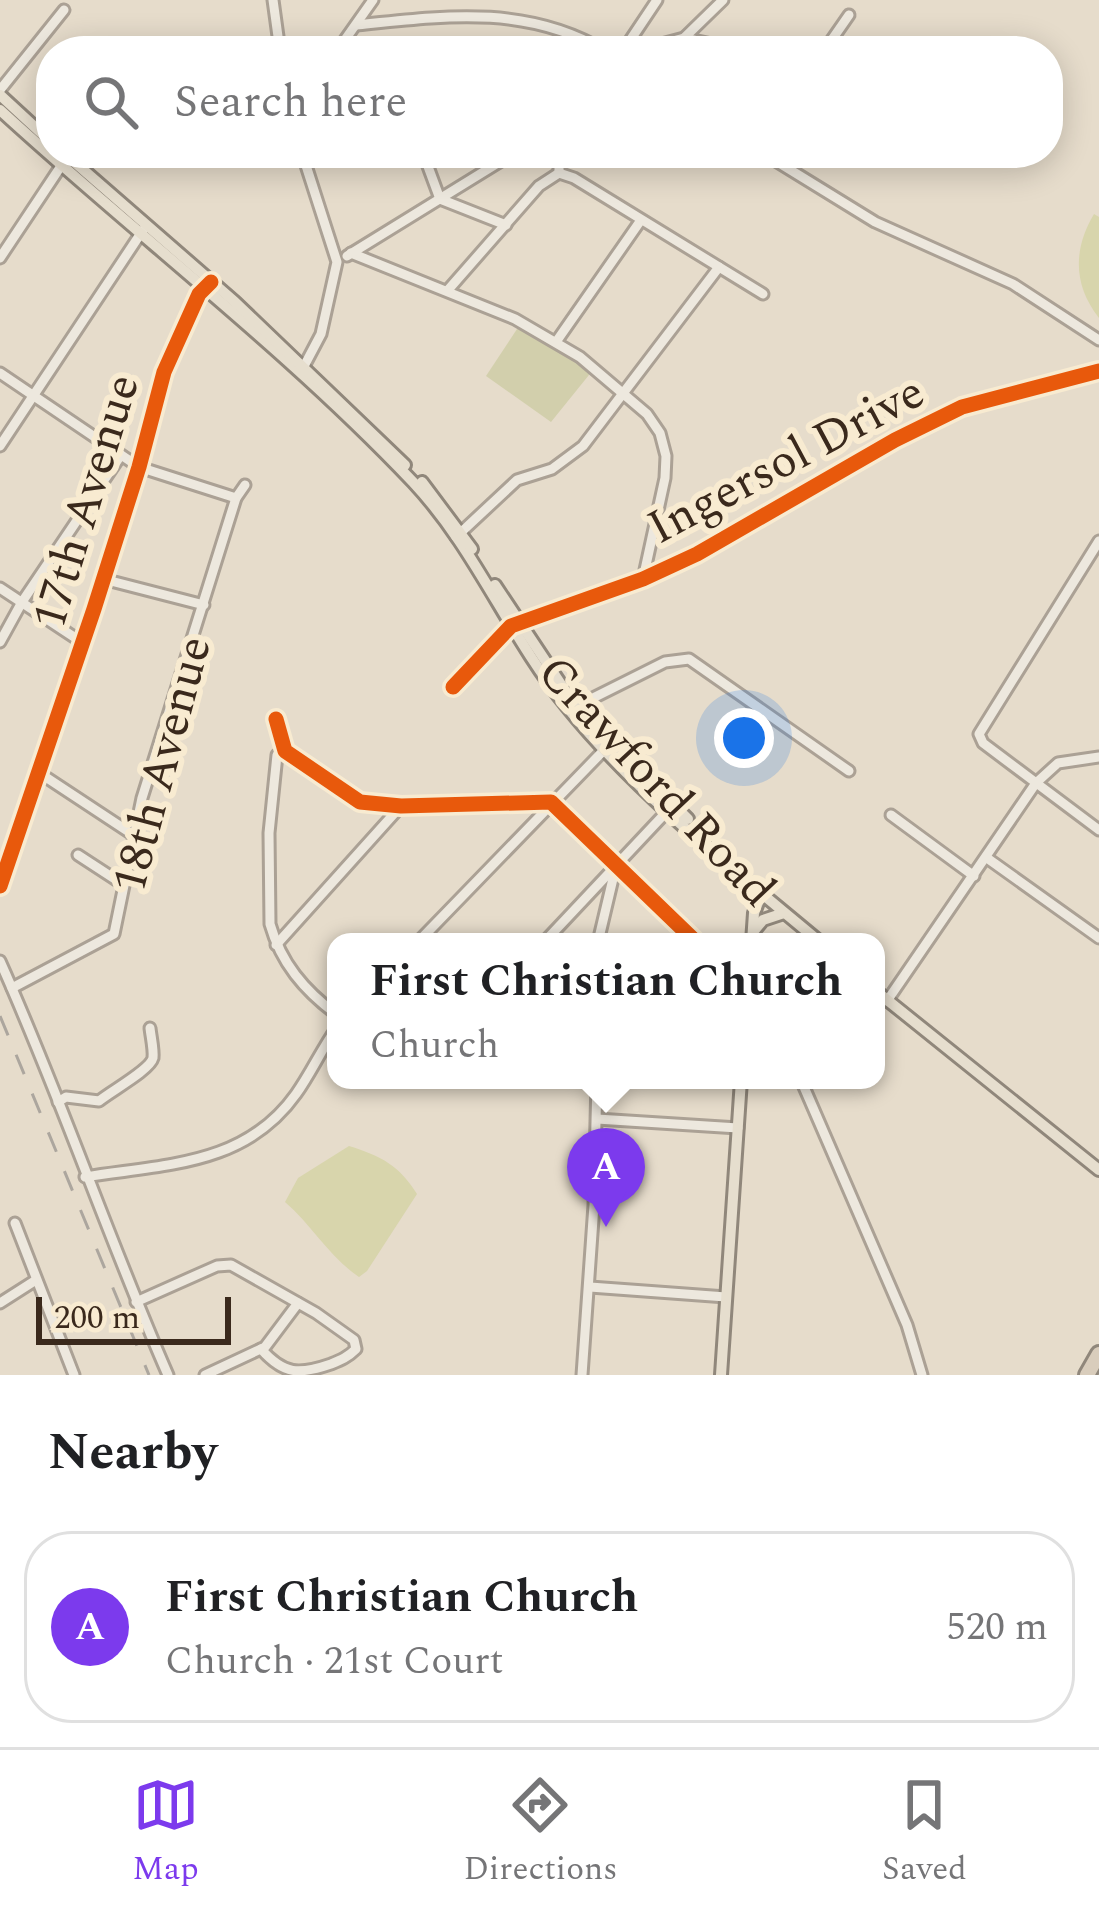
<!DOCTYPE html>
<meta charset="utf-8">
<style>
:root{--surface:#fff;--page:#f2f2f2;--text:#202124;--muted:#757577;--line:#e0e0e0;--accent:#7c3aed}
body{margin:0;font-family:Spectral,serif;background:var(--page);color:var(--text)}
.scale{position:absolute;left:36px;bottom:30px;width:195px;box-sizing:border-box;padding-left:12px;border:6px solid #3a291c;border-top:0;font-size:33px;line-height:42px;white-space:nowrap;color:#3a291c;-webkit-text-stroke:9px #f8ebd1;paint-order:stroke}
.you{position:absolute;left:744px;top:738px;width:42px;height:42px;margin:-30px;border:9px solid #fff;border-radius:50%;background:#1a73e8;box-shadow:0 0 0 18px #1a73e833}
.badge{display:grid;place-items:center;width:78px;height:78px;border-radius:50%;background:var(--accent);color:#fff;font-size:39px;font-weight:700}
.pin{position:absolute;translate:-50% -99px;filter:drop-shadow(0 3px 6px #0008)}
.pin::after{content:'';position:absolute;top:63px;width:42px;height:36px;background:inherit;clip-path:polygon(0 0,100% 0,50% 100%)}
.popup{position:absolute;left:327px;top:933px;width:558px;height:156px;box-sizing:border-box;display:grid;place-content:center;border-radius:24px;background:var(--surface);filter:drop-shadow(0 3px 9px #0005);font-size:39px;white-space:nowrap;color:var(--muted)}
.popup b{font-size:45px;color:var(--text)}
.popup::after{content:'';position:absolute;left:50%;top:100%;margin-left:-24px;border:24px solid transparent;border-top-color:var(--surface)}
.list{margin:0;padding:0;list-style:none}
h2{display:flex;justify-content:space-between;align-items:center;height:156px;margin:0;padding:0 48px;font-size:51px}
h2 small{font-size:39px;font-weight:400;color:var(--muted)}
.list li{display:grid;grid-template-columns:78px 1fr auto;gap:36px;align-items:center;box-sizing:border-box;height:192px;margin:0 24px 24px;padding:0 24px;border:3px solid var(--line);border-radius:48px}
.list b{display:block;font-size:45px;white-space:nowrap}
.list p{margin:0;font-size:39px;white-space:nowrap;color:var(--muted)}
.list em{font-size:39px;font-style:normal;color:var(--muted)}
.icon{flex:none;width:66px;height:66px;fill:none;stroke:currentColor;stroke-width:2;stroke-linecap:round;stroke-linejoin:round}
.map{position:relative;flex:none;width:1099px;height:1375px;overflow:hidden}
.search{position:absolute;background:var(--surface);box-shadow:0 6px 30px #0003;left:36px;right:36px;top:36px;height:132px;display:flex;align-items:center;gap:30px;box-sizing:border-box;padding:0 42px;border-radius:48px;color:var(--muted);font-size:45px}
.sheet{height:372px;background:var(--surface)}
nav{display:flex;justify-content:space-around;align-items:center;box-sizing:border-box;height:168px;border-top:3px solid var(--line);background:var(--surface);font-size:33px;color:var(--muted)}
nav a{display:grid;justify-items:center;gap:6px}
nav .on{color:var(--accent)}
.map>svg:first-child{display:block}
.green{fill:#d8d5ac}
.cemetery{fill:#d2cfac}
.lines{fill:none;stroke-linecap:round;stroke-linejoin:round}
.minor-casing{stroke:#aba195;stroke-width:15}
.major-casing{stroke:#90877b;stroke-width:16}
.highway-casing{stroke:#90877b;stroke-width:20}
.minor{stroke:#ede8de;stroke-width:9}
.major{stroke:#e6dece;stroke-width:10}
.highway{stroke:#d9cdbc;stroke-width:14}
.rail{stroke:#aca69e;stroke-width:3;stroke-dasharray:21 21;stroke-linecap:butt}
.cycleway-casing{stroke:#f8ebd1;stroke-width:22}
.cycleway{stroke:#e8590c;stroke-width:15}
.labels{text-anchor:middle;stroke-width:12;stroke-linejoin:round;paint-order:stroke}
.street-label{font-size:48px;fill:#3a291c;stroke:#f8ebd1}
</style>
<div class="map">
<svg width="1099" height="1375" viewBox="0 0 1099 1375">
<rect width="100%" height="100%" fill="#e6dccb"/>
<g class="green">
<path d="M1094 214 1099 217V318C1073 285 1073 249 1094 214Z"/>
<path d="M349 1146C381 1156 399 1165 417 1194L367 1271 359 1277C329 1257 312 1225 285 1202L298 1178Z"/>
</g>
<path class="cemetery" d="M519 326 593 370 551 422 486 376Z"/>
<g class="lines">
<defs>
<g id="minor">
<path d="M273 0 280 51"/>
<path d="M356 25C443 16 526 4 605 51"/>
<path d="M684 38 744 51"/>
<path d="M337 51 373 0"/>
<path d="M623 51 657 0"/>
<path d="M635 51 684 38 723 0"/>
<path d="M824 51 849 15"/>
<path d="M0 90 64 10"/>
<path d="M423 153 440 199 506 225"/>
<path d="M763 153 875 222 1013 284 1099 340"/>
<path d="M559 173 574 178 763 294"/>
<path d="M559 173V153"/>
<path d="M351 253 515 319 580 357 647 414 660 433 666 456 665 478 643 579"/>
<path d="M347 256 514 153"/>
<path d="M0 258 63 163"/>
<path d="M448 290 539 186 559 173"/>
<path d="M556 342 641 220"/>
<path d="M302 370 321 334 337 262 302 153"/>
<path d="M0 373 139 467 236 498"/>
<path d="M0 446 143 230"/>
<path d="M456 537 517 480 552 469 583 446 719 267"/>
<path d="M1099 541 979 734 983 743 1099 830"/>
<path d="M103 579 204 605"/>
<path d="M0 588 83 643"/>
<path d="M0 642 22 602 121 455"/>
<path d="M453 687 511 626 643 579 697 554 895 440 962 407 1099 371"/>
<path d="M573 708 665 662 689 659 849 771"/>
<path d="M276 719 285 751 360 802 401 806 551 802 696 942"/>
<path d="M285 751 277 755 269 833 270 924C281 963 304 990 336 1014"/>
<path d="M38 772 132 834"/>
<path d="M891 815 974 876"/>
<path d="M78 855 124 885"/>
<path d="M987 858 1099 938"/>
<path d="M0 886C39 770 80 654 116 537 142 454 160 371 199 294L207 286"/>
<path d="M548 938 672 806"/>
<path d="M418 942 607 747"/>
<path d="M598 942 616 866"/>
<path d="M276 945 401 806"/>
<path d="M0 961C61 1097 108 1238 168 1375"/>
<path d="M12 988 114 934 142 798 236 498 245 485"/>
<path d="M887 1001 1036 783 1058 763 1099 757"/>
<path d="M801 1080 907 1325 922 1375"/>
<path d="M58 1102 66 1097 99 1101C111 1091 150 1070 153 1058 154 1050 151 1037 150 1028"/>
<path d="M597 1119 738 1128"/>
<path d="M85 1177C165 1164 245 1166 296 1094 311 1073 321 1050 336 1029"/>
<path d="M15 1223 74 1375"/>
<path d="M590 1287 726 1297"/>
<path d="M136 1302 217 1266 231 1265 316 1313 354 1340 356 1349C348 1357 341 1360 331 1364 299 1375 284 1375 261 1349"/>
<path d="M0 1303 36 1280"/>
<path d="M205 1375 265 1347 298 1303"/>
<path d="M582 1375 594 1205 597 1080"/>
</g>
<g id="major">
<path d="M0 95 51 142"/>
<path d="M0 110C136 235 286 348 413 482 476 549 509 636 567 707 638 795 734 870 820 942"/>
<path d="M64 153 235 302 405 465"/>
<path d="M422 482 472 549"/>
<path d="M495 585 576 707 688 819"/>
<path d="M753 932 763 920 784 913"/>
<path d="M752 942 754 913 762 892"/>
<path d="M876 991 1099 1170"/>
<path d="M721 1375 741 1080"/>
</g>
<path id="highway" d="M1087 1375 1099 1354"/>
</defs>
<use href="#minor" class="minor-casing"/>
<use href="#major" class="major-casing"/>
<use href="#highway" class="highway-casing"/>
<use href="#minor" class="minor"/>
<use href="#major" class="major"/>
<use href="#highway" class="highway"/>
<path class="rail" d="M0 1016 149 1375"/>
<defs>
<g id="cycleway">
<path d="M453 687 511 626 643 579 697 554 895 440 962 407 1099 371"/>
<path d="M276 719 285 751 360 802 401 806 551 802 696 942"/>
<path d="M0 886 94 609 139 467 164 372 199 294 211 282"/>
</g>
</defs>
<use href="#cycleway" class="cycleway-casing"/>
<use href="#cycleway" class="cycleway"/>
</g>
<g class="labels">
<g class="street-label">
<text transform="translate(785 458) rotate(-28)" y="17">Ingersol Drive</text>
<text transform="translate(84 501) rotate(-73)" y="17">17th Avenue</text>
<text transform="translate(160 764) rotate(-75)" y="17">18th Avenue</text>
<text transform="translate(658 780) rotate(47)" y="17">Crawford Road</text>
</g>
</g>
</svg>
<div class="scale">200 m</div>
<div class="you"></div>
<div class="pin badge" style="left:606px;top:1227px">A</div>
<div class="popup"><b>First Christian Church</b>Church</div>
<div class="search"><svg class="icon" aria-label="search" viewBox="0 0 24 24"><circle cx="10" cy="10" r="6"/><path d="M15 15l6 6"/></svg>Search here</div>
</div>
<section class="sheet">
<h2>Nearby<small></small></h2>
<ul class="list">
<li><span class="badge">A</span><div><b>First Christian Church</b><p>Church · 21st Court</p></div><em>520 m</em></li>
</ul>
</section>
<nav>
<a class="on"><svg class="icon" aria-label="map" viewBox="0 0 24 24"><path d="M3 6l6-2 6 2 6-2v14l-6 2-6-2-6 2zM9 4v14M15 6v14"/></svg>Map</a>
<a><svg class="icon" aria-label="directions" viewBox="0 0 24 24"><path d="M12 3l9 9-9 9-9-9zM9 14v-3h6M13 9l2 2-2 2"/></svg>Directions</a>
<a><svg class="icon" aria-label="saved" viewBox="0 0 24 24"><path d="M7 4h10v16l-5-4-5 4z"/></svg>Saved</a>
</nav>
